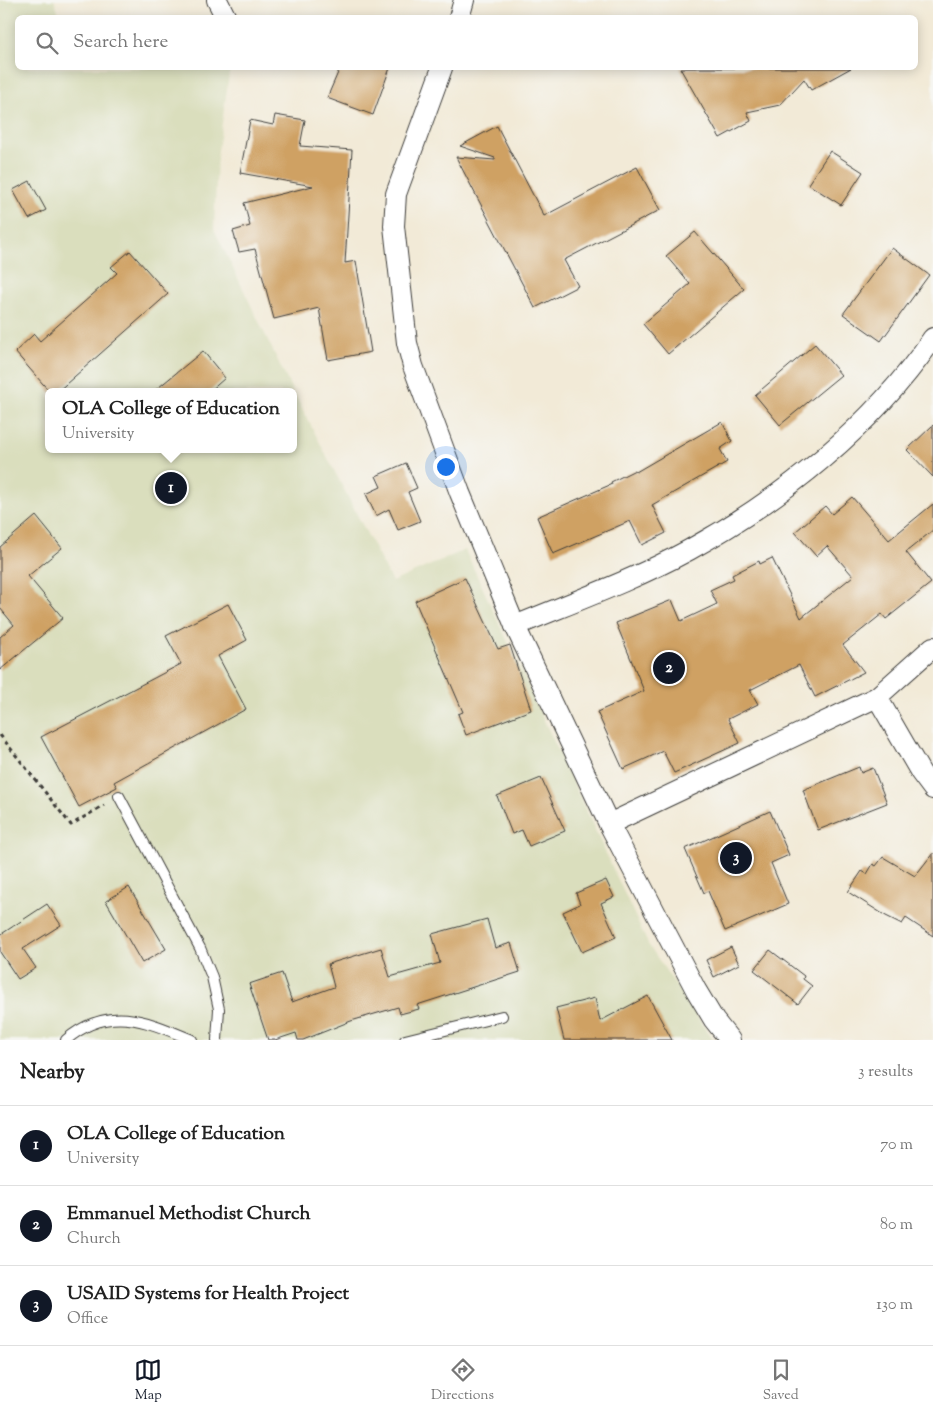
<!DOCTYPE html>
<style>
:root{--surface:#fff;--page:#f2f2f2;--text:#222;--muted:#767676;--line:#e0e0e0;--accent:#111827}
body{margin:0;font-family:"Sorts Mill Goudy",serif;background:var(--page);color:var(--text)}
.you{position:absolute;left:445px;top:466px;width:18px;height:18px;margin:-12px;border:4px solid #fff;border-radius:50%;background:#1a73e8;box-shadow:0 0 0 8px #1a73e833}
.badge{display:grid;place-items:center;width:32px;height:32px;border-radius:50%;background:var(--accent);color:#fff;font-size:16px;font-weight:700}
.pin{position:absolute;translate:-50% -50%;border:2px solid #fff;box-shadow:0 1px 5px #0006}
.popup{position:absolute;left:45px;top:388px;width:252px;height:65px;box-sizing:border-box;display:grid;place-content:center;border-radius:8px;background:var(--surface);filter:drop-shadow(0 1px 4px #0005);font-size:16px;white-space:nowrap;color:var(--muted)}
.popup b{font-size:19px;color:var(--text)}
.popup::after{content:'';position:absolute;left:50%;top:100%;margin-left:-10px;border:10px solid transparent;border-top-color:var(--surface)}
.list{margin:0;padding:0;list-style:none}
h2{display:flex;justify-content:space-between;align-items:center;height:65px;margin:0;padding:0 20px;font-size:21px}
h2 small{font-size:16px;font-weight:400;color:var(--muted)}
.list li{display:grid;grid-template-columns:32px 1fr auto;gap:15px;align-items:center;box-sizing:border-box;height:80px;padding:0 20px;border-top:1px solid var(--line)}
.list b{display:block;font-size:19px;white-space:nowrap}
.list p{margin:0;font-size:16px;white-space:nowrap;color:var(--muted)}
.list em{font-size:16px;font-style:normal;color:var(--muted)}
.icon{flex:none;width:28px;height:28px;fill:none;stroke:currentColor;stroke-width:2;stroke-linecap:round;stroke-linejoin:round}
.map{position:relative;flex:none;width:933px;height:1040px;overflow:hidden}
.search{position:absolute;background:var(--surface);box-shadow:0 2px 12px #0003;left:15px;right:15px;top:15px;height:55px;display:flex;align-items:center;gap:12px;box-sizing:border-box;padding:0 18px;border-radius:8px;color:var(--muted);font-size:19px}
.sheet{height:305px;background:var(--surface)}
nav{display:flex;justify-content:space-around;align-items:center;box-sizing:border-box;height:70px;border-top:1px solid var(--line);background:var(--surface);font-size:14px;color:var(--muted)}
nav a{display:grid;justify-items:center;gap:2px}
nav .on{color:var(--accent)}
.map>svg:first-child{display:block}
.built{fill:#dadebd}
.building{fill:#cfa163}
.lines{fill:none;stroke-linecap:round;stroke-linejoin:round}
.service-casing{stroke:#3c3b38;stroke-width:12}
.minor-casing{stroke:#3c3b38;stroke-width:22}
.path{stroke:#3c3b38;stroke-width:3;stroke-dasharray:4 4;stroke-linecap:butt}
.service{stroke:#fff;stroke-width:10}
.minor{stroke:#fff;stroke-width:20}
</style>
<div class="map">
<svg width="933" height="1040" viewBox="0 0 933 1040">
<rect width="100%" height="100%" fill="#f6f6f2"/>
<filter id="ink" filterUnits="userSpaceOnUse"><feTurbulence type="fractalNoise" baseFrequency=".02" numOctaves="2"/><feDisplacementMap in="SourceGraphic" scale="10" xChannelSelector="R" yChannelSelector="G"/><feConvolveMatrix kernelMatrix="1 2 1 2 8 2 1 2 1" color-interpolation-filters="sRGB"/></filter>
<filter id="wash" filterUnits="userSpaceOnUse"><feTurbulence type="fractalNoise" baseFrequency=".0096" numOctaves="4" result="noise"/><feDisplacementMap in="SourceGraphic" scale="20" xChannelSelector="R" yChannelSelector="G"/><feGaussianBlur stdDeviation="1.12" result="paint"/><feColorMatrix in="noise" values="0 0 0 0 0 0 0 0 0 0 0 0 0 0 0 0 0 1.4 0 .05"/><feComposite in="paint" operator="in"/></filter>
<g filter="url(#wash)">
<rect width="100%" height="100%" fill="#f2ead7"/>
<path class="built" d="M0 0H54L60 17 18 18V68H230L217 157 214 229 293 392H49V449H294V393L392 582 465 550 648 944 713 1040H0Z"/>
<g id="blocks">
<g class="building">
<path d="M340 68H390L373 115 327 98Z"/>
<path d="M680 68H851L811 90 804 79 780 105 747 112 751 121 720 138Z"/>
<path d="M275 115 305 120 300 146 352 150 345 263 356 261 371 352 328 360 319 308 274 319 255 249 239 252 233 231 250 226 244 203 313 186 240 173 250 120 273 125Z"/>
<path d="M497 126 544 216 637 167 660 210 564 260 578 286 535 308 456 157 495 160V158L460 146Z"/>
<path d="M830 151 863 172 841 205 808 184Z"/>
<path d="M30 181 46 210 29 219 13 190Z"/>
<path d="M695 232 744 289 668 354 643 324 690 284 666 256Z"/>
<path d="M892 248 929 275 881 341 843 314Z"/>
<path d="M130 251 168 294 57 392H50L15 352 34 334 40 341 117 273 111 267Z"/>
<path d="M815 344 841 375 780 425 755 395Z"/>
<path d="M203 351 225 378 209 392H153Z"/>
<path d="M722 422 732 441 720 449 727 462 652 505 666 533 642 545 630 521 553 554 537 517 612 484 611 482 635 470 636 472Z"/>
<path d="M933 425V477L907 450Z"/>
<path d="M406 463 417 488 408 492 420 521 398 530 389 509 376 516 366 494 381 487 376 476Z"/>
<path d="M852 497 889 540 933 504V530L906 552 931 583 886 619 882 614 843 645 864 672 815 697 799 665 750 690 758 704 728 719 740 743 674 773 663 751 623 769 597 712 644 691 616 623 672 600 681 621 717 604 710 590 734 579 732 575 759 561 760 564 772 558 801 618 853 576 827 546 816 556 795 532 825 506 832 514Z"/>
<path d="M36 516 62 548 28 576 63 618 0 670V637L14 625 0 608V547Z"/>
<path d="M465 578 498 649 510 645 531 710 466 735 458 714 463 712 415 601Z"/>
<path d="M228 604 247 640 218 656 246 709 114 782 117 787 79 807 41 737 181 664 166 636Z"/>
<path d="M859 767 861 773 873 768 887 803 818 830 803 790Z"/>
<path d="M541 778 565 831 529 846 522 830 512 834 497 796Z"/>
<path d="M770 811 789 855 771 863 788 904 725 931 708 891 704 893 685 849Z"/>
<path d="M933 853V936L906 918 902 924 886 916 848 892 862 871 867 874 873 864 876 866 883 857 915 876Z"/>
<path d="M606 880 614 897 601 903 616 937 582 952 563 912 580 904 576 893Z"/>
<path d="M129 887 166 949 142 963 106 901Z"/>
<path d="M47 904 61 925 23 949 36 968 18 979 0 952V935Z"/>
<path d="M487 919 495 948 511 943 520 972 417 1005 419 1009 400 1014 398 1007 351 1021 303 1040H298L296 1033 275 1040H268L249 984 282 973 292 1002 334 987 328 964 381 948 390 977 440 963 432 934Z"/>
<path d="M731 947 739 964 714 977 706 960Z"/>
<path d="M770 950 804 976 803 979 812 986 798 1004 754 970Z"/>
<path d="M648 996 672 1040H564L556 1008 595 998 600 1021Z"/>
</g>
</g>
</g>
<g filter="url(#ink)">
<use href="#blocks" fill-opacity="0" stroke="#3c3b38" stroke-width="1"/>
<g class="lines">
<defs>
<g id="service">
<path d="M119 796 200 948 212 977 219 1009 217 1040"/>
<path d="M66 1040C109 1003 147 1021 192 1040"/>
<path d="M405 1040 502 1016"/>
</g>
<g id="minor">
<path d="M217 0 226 18"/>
<path d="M459 18 464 0"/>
<path d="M442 68 396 194 394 226 407 343 413 366 460 493 515 626 609 824 696 990 714 1020 730 1040"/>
<path d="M515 626C573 602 634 580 689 550 782 499 873 426 933 338"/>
<path d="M877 697 921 773 933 789"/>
<path d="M609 824 877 697 933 647"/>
</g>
</defs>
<use href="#service" class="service-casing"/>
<use href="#minor" class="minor-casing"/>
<path class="path" d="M0 735 71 825 104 805"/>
<use href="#service" class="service"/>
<use href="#minor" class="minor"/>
</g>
</g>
</svg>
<div class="you"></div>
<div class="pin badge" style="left:171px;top:488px">1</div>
<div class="popup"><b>OLA College of Education</b>University</div>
<div class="pin badge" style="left:669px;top:668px">2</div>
<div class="pin badge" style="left:736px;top:858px">3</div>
<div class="search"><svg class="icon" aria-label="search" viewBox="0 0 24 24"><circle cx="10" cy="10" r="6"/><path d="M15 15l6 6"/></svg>Search here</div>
</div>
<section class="sheet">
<h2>Nearby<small>3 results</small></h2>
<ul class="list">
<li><span class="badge">1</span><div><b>OLA College of Education</b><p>University</p></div><em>70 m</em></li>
<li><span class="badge">2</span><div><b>Emmanuel Methodist Church</b><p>Church</p></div><em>80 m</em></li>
<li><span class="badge">3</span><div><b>USAID Systems for Health Project</b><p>Office</p></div><em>130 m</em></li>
</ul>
</section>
<nav>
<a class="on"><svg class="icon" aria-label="map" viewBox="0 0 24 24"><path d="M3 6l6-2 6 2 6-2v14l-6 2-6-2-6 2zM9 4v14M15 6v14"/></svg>Map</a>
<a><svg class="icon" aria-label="directions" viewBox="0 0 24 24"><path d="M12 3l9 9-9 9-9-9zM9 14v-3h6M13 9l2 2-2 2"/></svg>Directions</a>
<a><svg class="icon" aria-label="saved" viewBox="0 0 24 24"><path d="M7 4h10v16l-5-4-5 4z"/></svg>Saved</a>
</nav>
